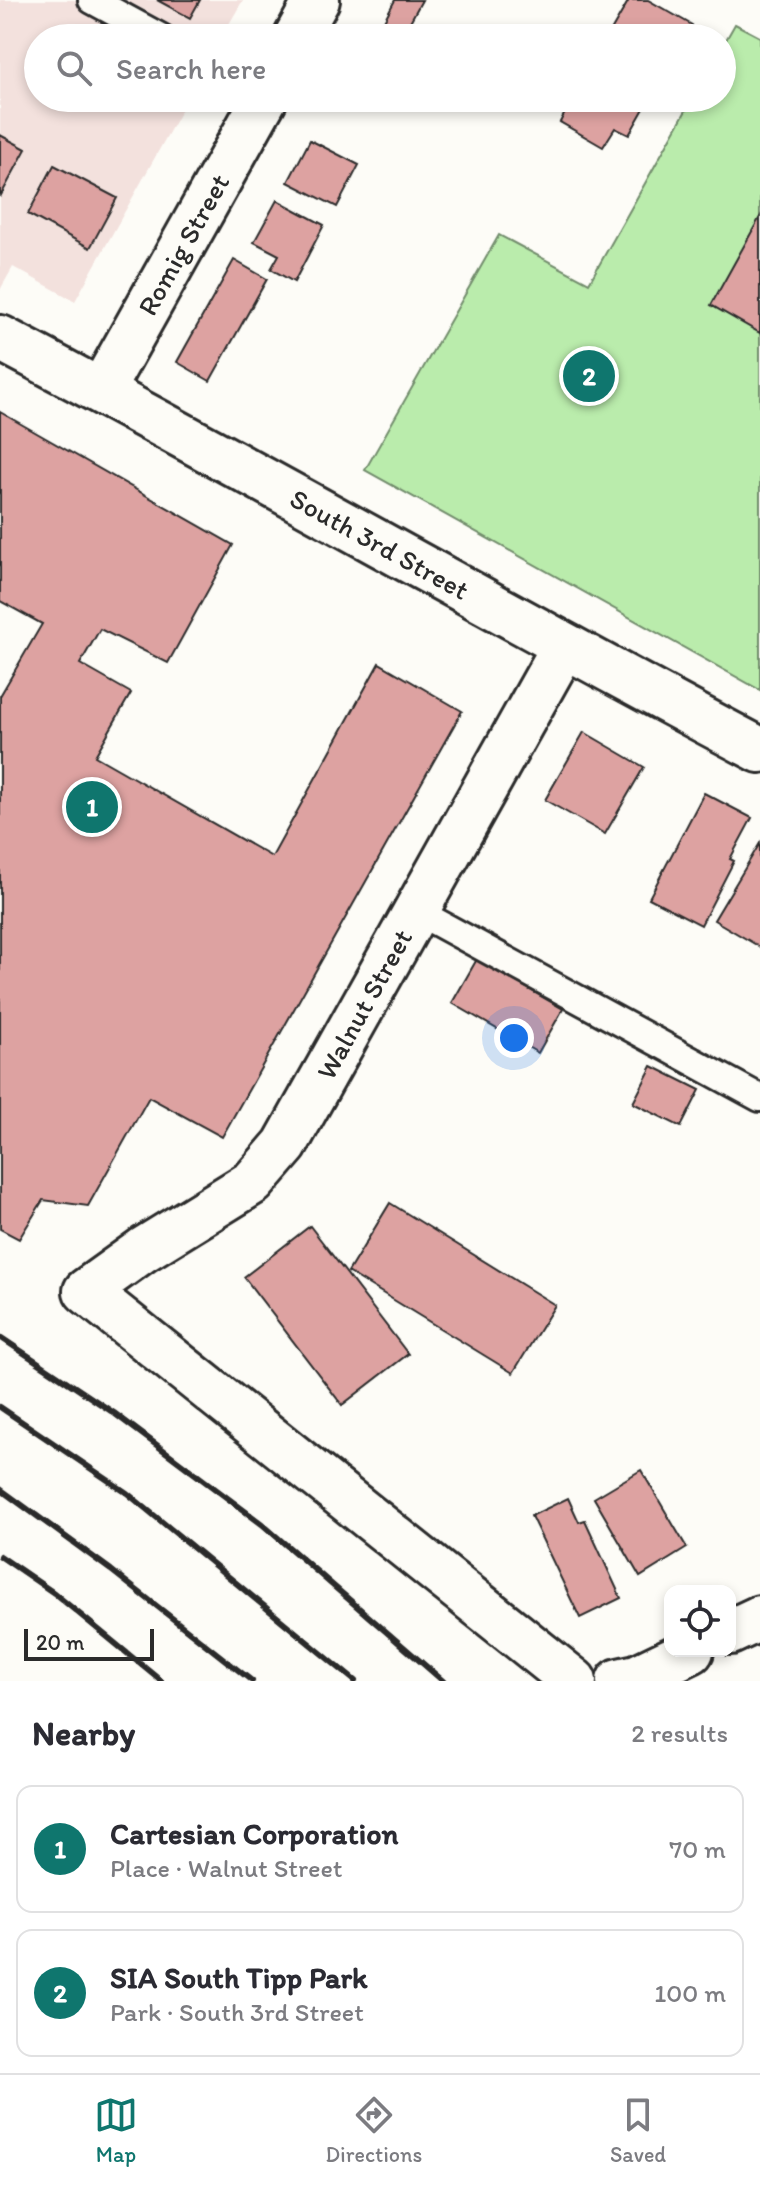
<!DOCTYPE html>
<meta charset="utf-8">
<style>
:root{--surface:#fff;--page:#f7f7f7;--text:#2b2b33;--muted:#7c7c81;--line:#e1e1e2;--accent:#0f766e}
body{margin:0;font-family:Itim,sans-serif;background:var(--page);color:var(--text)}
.controls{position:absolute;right:24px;bottom:24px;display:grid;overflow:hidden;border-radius:16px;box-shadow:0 4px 12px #0003}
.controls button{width:72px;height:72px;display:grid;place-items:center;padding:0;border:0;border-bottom:2px solid var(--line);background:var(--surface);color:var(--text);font:40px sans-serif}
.scale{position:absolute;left:24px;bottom:20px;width:130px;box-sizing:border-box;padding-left:8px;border:4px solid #2b2b2b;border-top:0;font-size:22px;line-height:28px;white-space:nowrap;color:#2b2b2b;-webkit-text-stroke:6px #fdfcf7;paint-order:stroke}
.you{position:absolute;left:514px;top:1038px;width:28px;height:28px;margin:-20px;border:6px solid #fff;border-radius:50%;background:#1a73e8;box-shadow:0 0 0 12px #1a73e833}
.badge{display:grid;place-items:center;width:52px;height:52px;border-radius:50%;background:var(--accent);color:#fff;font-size:26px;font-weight:700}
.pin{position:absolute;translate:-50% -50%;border:4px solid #fff;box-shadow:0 2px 8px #0006}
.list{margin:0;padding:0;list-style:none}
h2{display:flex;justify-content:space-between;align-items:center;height:104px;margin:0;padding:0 32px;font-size:34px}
h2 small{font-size:26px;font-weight:400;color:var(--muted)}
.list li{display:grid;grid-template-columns:52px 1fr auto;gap:24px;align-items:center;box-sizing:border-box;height:128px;margin:0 16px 16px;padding:0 16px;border:2px solid var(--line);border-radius:16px}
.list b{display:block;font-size:30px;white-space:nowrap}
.list p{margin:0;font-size:26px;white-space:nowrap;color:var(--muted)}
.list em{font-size:26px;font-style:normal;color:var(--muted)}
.icon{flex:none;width:44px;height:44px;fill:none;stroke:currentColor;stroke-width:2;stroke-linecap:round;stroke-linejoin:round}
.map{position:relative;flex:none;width:760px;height:1681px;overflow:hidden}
.search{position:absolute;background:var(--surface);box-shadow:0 4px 12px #0003;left:24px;right:24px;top:24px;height:88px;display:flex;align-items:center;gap:20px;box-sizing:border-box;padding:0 28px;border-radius:44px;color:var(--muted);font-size:30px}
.sheet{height:392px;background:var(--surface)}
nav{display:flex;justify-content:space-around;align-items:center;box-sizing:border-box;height:112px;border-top:2px solid var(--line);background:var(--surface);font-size:22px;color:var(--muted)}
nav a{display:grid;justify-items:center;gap:4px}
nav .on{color:var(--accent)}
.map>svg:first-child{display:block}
.built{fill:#f3e1dd}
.green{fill:#baecac;stroke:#728c6c;stroke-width:2}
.building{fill:#dda2a1;stroke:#2b2b2b;stroke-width:2}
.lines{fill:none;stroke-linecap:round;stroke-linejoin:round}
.lane-casing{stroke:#2b2b2b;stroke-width:32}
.street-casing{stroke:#2b2b2b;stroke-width:50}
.lane{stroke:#fdfcf7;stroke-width:26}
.street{stroke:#fdfcf7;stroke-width:44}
.rail{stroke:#2b2b2b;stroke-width:6}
.labels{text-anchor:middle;stroke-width:6;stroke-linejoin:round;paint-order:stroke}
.street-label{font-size:28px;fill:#2b2b2b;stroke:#fdfcf7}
</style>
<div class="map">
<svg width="760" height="1681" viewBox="0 0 760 1681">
<rect width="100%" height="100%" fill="#fdfcf7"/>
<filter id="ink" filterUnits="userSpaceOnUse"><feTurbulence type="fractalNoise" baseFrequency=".0125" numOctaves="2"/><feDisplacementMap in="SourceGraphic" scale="16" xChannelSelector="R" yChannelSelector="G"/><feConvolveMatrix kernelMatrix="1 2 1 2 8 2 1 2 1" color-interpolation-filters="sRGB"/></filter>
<g filter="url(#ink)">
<path class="built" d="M0 0H243L221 38H38V98H188L75 301 13 267 0 290Z"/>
<path class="green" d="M735 24 760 37V690L365 470 499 235 589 283 693 98H722V47Z"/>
<g class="building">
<path d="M157 0H200L190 18Z"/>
<path d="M395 0H422L401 38 379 30Z"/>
<path d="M629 0H648L692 25 684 38H607Z"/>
<path d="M573 98H650L629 135 615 128 603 147 560 122Z"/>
<path d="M0 135 26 149 0 197Z"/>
<path d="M310 140 359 165 337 207 288 182Z"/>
<path d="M54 165 117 198 90 248 28 214Z"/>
<path d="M277 200 324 225 294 282 271 269 279 255 254 242Z"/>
<path d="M760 217V333L711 305Z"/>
<path d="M234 260 267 279 210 381 177 362Z"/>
<path d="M0 412 233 545 168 663 100 629 80 664 131 693 95 756 272 857 379 663 462 711 222 1137 149 1097 88 1206 43 1200 19 1239 0 1229V696L42 624 0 601Z"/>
<path d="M584 732 644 767 605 834 545 800Z"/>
<path d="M704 793 752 818 730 859 734 861 701 925 649 898Z"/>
<path d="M760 843V947L714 920Z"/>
<path d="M477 959 563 1009 538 1053 452 1003Z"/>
<path d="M652 1066 700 1090 681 1127 633 1103Z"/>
<path d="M390 1203 555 1305 513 1373 348 1272Z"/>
<path d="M310 1226 408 1354 342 1405 244 1277Z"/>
<path d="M641 1470 687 1548 640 1577 594 1498Z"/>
<path d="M568 1498 579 1522 585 1520 621 1598 580 1618 531 1516Z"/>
</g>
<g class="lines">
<defs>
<g id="lane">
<path d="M92 0 162 38"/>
<path d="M416 911 760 1098"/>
</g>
<g id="street">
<path d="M296 38 317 0"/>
<path id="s1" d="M0 338C255 472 505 616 760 750"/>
<path id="s2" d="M101 391 265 98"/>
<path d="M564 647 285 1145 253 1182 143 1250 86 1291 574 1681"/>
<path d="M730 1632 760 1618"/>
<path d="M619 1681 637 1677 691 1651"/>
</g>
</defs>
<use href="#lane" class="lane-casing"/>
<use href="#street" class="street-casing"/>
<use href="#lane" class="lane"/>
<use href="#street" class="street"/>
<g class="rail">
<path d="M0 1337 114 1413 262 1524 443 1681"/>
<path d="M0 1407 127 1493 355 1681"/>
<path d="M0 1489 111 1570 252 1681"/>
<path d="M0 1556 54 1593 161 1681"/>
</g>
</g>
</g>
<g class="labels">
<g class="street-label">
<text dy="10" stroke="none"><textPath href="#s2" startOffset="168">Romig Street</textPath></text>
<text dy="10" stroke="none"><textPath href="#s1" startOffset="432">South 3rd Street</textPath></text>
<text transform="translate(364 1004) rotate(-61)" y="10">Walnut Street</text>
</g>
</g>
</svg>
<div class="controls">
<button><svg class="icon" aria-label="locate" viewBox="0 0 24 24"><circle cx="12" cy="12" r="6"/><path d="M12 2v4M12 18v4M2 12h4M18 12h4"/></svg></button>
</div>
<div class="scale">20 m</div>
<div class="you"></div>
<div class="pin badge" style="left:92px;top:807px">1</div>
<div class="pin badge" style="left:589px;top:376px">2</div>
<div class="search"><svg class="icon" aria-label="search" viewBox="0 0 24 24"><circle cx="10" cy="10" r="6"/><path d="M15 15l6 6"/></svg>Search here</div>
</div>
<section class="sheet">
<h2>Nearby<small>2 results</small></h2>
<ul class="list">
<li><span class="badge">1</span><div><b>Cartesian Corporation</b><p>Place · Walnut Street</p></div><em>70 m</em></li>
<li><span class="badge">2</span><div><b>SIA South Tipp Park</b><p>Park · South 3rd Street</p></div><em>100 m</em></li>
</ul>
</section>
<nav>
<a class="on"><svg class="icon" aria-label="map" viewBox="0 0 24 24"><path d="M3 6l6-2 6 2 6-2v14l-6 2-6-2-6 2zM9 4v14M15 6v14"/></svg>Map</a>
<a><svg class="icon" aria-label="directions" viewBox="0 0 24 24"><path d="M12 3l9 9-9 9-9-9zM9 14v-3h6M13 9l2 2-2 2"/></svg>Directions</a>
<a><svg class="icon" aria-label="saved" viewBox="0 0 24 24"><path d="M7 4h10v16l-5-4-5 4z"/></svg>Saved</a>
</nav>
